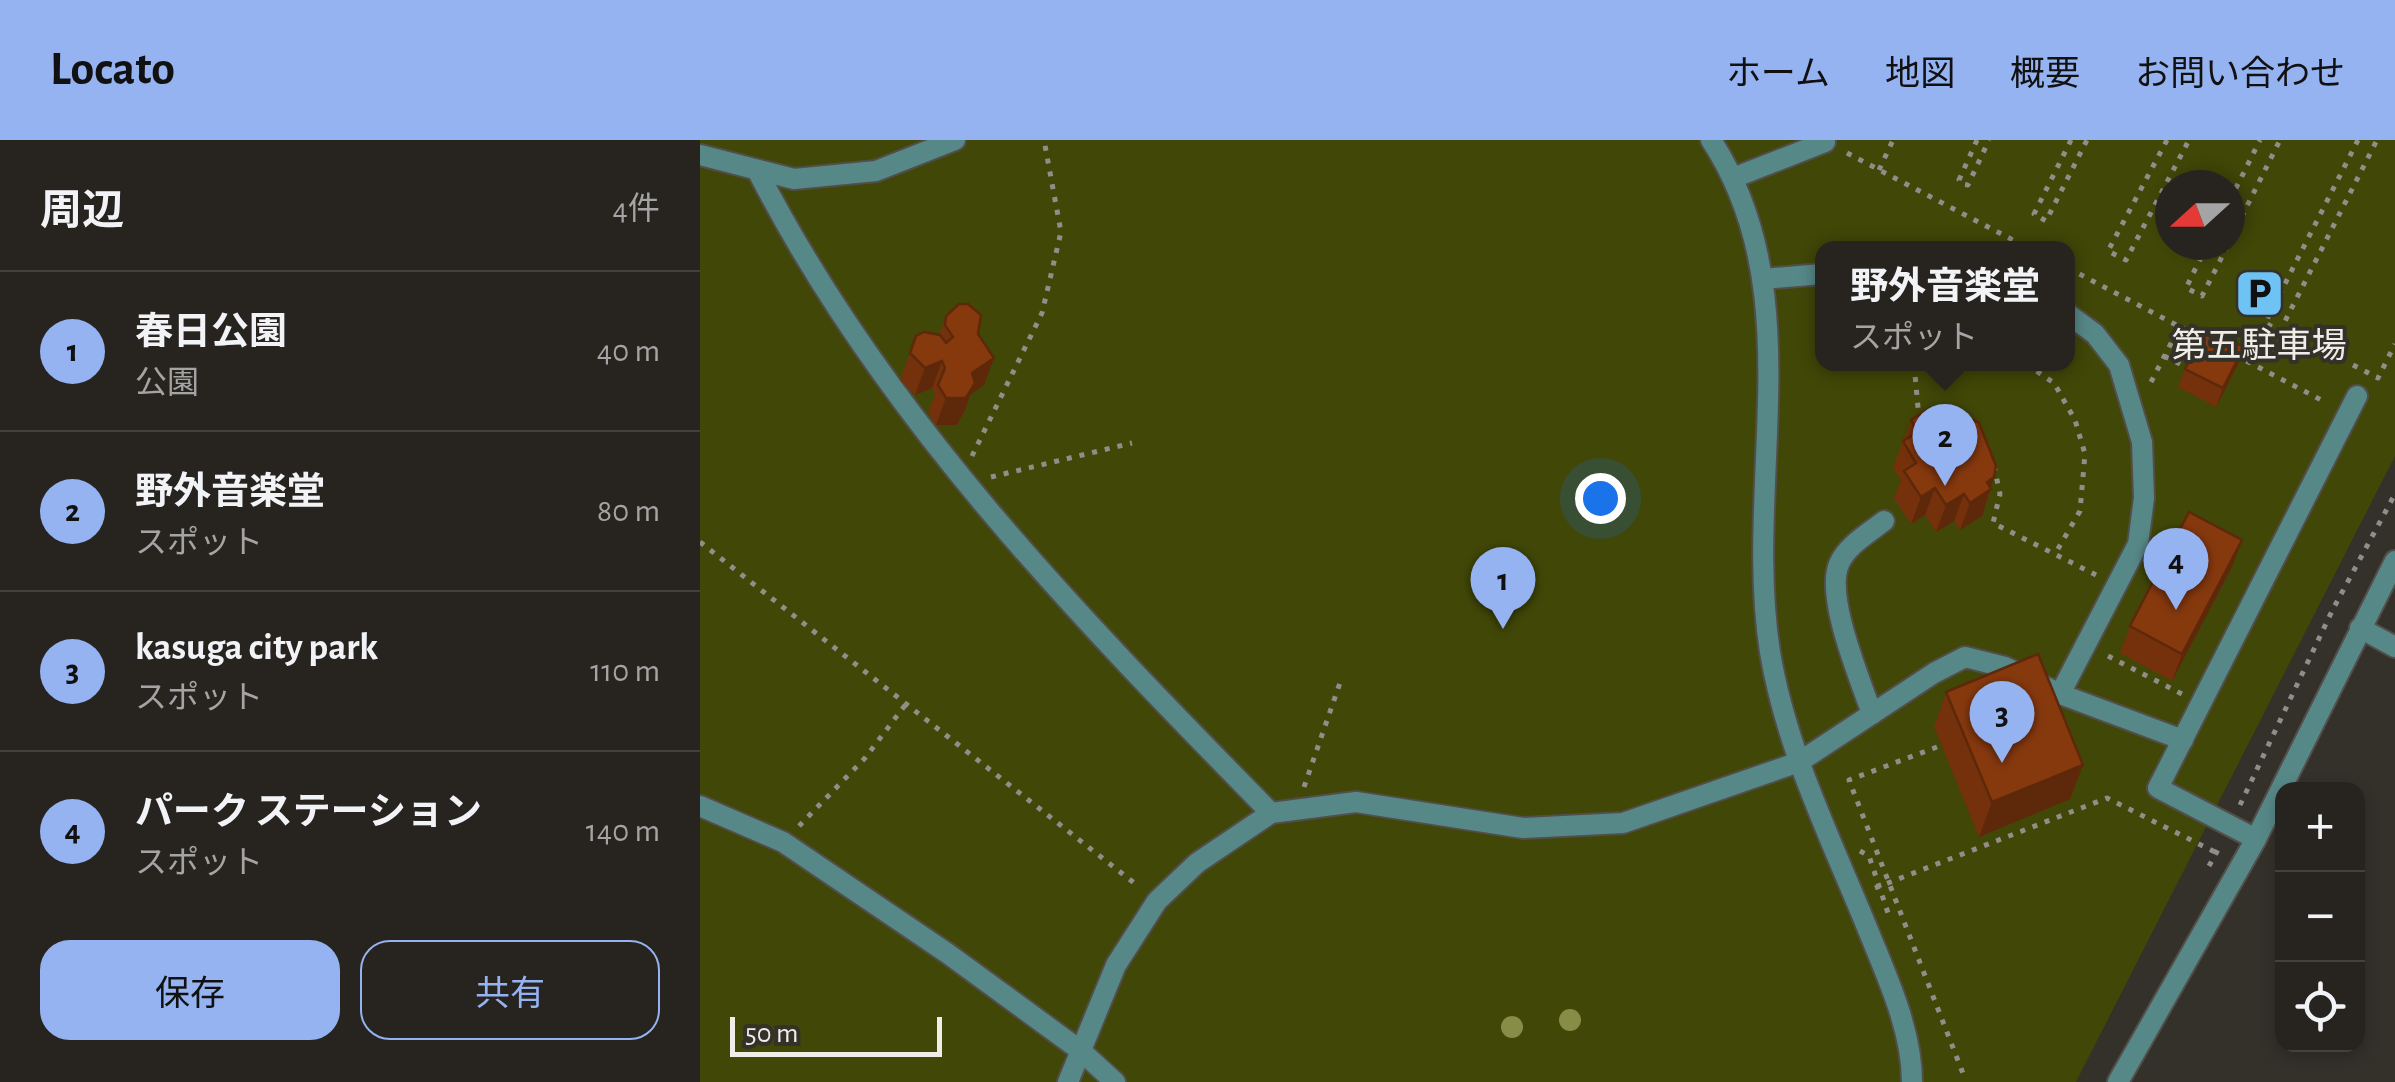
<!DOCTYPE html>
<html lang="ja">
<meta charset="utf-8">
<style>
:root{--surface:#272420;--page:#2f2c29;--text:#f1f3f6;--muted:#a4a4a5;--line:#43413e;--accent:#95b2f1}
body{margin:0;font-family:"Alegreya Sans","Noto Sans JP",sans-serif;background:var(--page);color:var(--text)}
.controls{position:absolute;right:30px;bottom:30px;display:grid;overflow:hidden;border-radius:20px;box-shadow:0 5px 15px #0003}
.controls button{width:90px;height:90px;display:grid;place-items:center;padding:0;border:0;border-bottom:2px solid var(--line);background:var(--surface);color:var(--text);font:50px sans-serif}
.compass{position:absolute;left:1455px;top:30px;width:90px;height:90px;border-radius:50%;background:var(--surface);box-shadow:0 5px 15px #0003;rotate:249deg}
.scale{position:absolute;left:30px;bottom:25px;width:212px;box-sizing:border-box;padding-left:10px;border:5px solid #f0ede9;border-top:0;font-size:28px;line-height:35px;white-space:nowrap;color:#f0ede9;-webkit-text-stroke:8px #34302a;paint-order:stroke}
.you{position:absolute;left:900px;top:358px;width:35px;height:35px;margin:-25px;border:8px solid #fff;border-radius:50%;background:#1a73e8;box-shadow:0 0 0 15px #1a73e833}
.badge{display:grid;place-items:center;width:65px;height:65px;border-radius:50%;background:var(--accent);color:#111;font-size:32px;font-weight:700}
.pin{position:absolute;translate:-50% -82px;filter:drop-shadow(0 2px 5px #0008)}
.pin::after{content:'';position:absolute;top:52px;width:35px;height:30px;background:inherit;clip-path:polygon(0 0,100% 0,50% 100%)}
.popup{position:absolute;left:1115px;top:101px;width:260px;height:130px;box-sizing:border-box;display:grid;place-content:center;border-radius:20px;background:var(--surface);filter:drop-shadow(0 2px 8px #0005);font-size:32px;white-space:nowrap;color:var(--muted)}
.popup b{font-size:38px;color:var(--text)}
.popup::after{content:'';position:absolute;left:50%;top:100%;margin-left:-20px;border:20px solid transparent;border-top-color:var(--surface)}
.list{margin:0;padding:0;list-style:none}
h2{display:flex;justify-content:space-between;align-items:center;height:130px;margin:0;padding:0 40px;font-size:42px}
h2 small{font-size:32px;font-weight:400;color:var(--muted)}
.list li{display:grid;grid-template-columns:65px 1fr auto;gap:30px;align-items:center;box-sizing:border-box;height:160px;padding:0 40px;border-top:2px solid var(--line)}
.list b{display:block;font-size:38px;white-space:nowrap}
.list p{margin:0;font-size:32px;white-space:nowrap;color:var(--muted)}
.list em{font-size:32px;font-style:normal;color:var(--muted)}
.actions{display:flex;gap:20px;padding:30px 40px}
.actions a{flex:1;padding:22px 0;border:2px solid var(--accent);border-radius:30px;text-align:center;font-size:35px;color:var(--accent)}
.actions .main{background:var(--accent);color:#111}
.icon{flex:none;width:55px;height:55px;fill:none;stroke:currentColor;stroke-width:2;stroke-linecap:round;stroke-linejoin:round}
.map{position:relative;flex:none;width:1695px;height:942px;overflow:hidden}
header{display:flex;align-items:center;gap:60px;box-sizing:border-box;height:140px;padding:0 50px;background:var(--accent);color:#111}
header strong{font-size:48px}
nav{display:flex;gap:55px;margin-inline-start:auto;font-size:35px}
main{display:flex}
aside{flex:1;background:var(--surface)}
.map>svg:first-child{display:block}
.green{fill:#414707;fill-rule:evenodd}
.lines{fill:none;stroke-linecap:round;stroke-linejoin:round}
.pedestrian-casing{stroke:#524e49;stroke-width:24}
.minor-casing{stroke:#524e49;stroke-width:24}
.tertiary-casing{stroke:#524e49;stroke-width:24}
.path{stroke:#918e89;stroke-width:5;stroke-dasharray:5 8;stroke-linecap:butt}
.pedestrian{stroke:#578888;stroke-width:20}
.minor{stroke:#578888;stroke-width:20}
.tertiary{stroke:#578888;stroke-width:20}
.tree{fill:#878d47}
.wall{fill:#74310c}
.shaded-wall{fill:#5e280a}
.building{fill:#87390e;stroke:#5e280a;stroke-width:2.5}
.labels{text-anchor:middle;stroke-width:8;stroke-linejoin:round;paint-order:stroke}
.poi-label{font-size:35px;fill:#f0ede9;stroke:#34302a}
</style>
<header>
<strong>Locato</strong>
<nav><a>ホーム</a><a>地図</a><a>概要</a><a>お問い合わせ</a></nav>
</header>
<main>
<aside>
<h2>周辺<small>4件</small></h2>
<ul class="list">
<li><span class="badge">1</span><div><b>春日公園</b><p>公園</p></div><em>40 m</em></li>
<li><span class="badge">2</span><div><b>野外音楽堂</b><p>スポット</p></div><em>80 m</em></li>
<li><span class="badge">3</span><div><b>kasuga city park</b><p>スポット</p></div><em>110 m</em></li>
<li><span class="badge">4</span><div><b>パーク ステーション</b><p>スポット</p></div><em>140 m</em></li>
</ul>
<div class="actions"><a class="main">保存</a><a>共有</a></div>
</aside>
<div class="map">
<svg width="1695" height="942" viewBox="0 0 1695 942">
<rect width="100%" height="100%" fill="#34302a"/>
<path class="green" d="M0 0H1695V316L1376 942H0ZM1470 45H1530V105H1470ZM1122 109H1368V224H1122Z"/>
<g class="lines">
<defs>
<g id="pedestrian">
<path d="M1011 0C1112 154 1043 342 1070 512 1086 609 1131 699 1168 790 1187 837 1212 890 1212 942"/>
<path d="M0 15 94 39 176 31 255 0"/>
<path d="M58 32C184 278 380 478 571 673"/>
<path d="M1033 38 1125 2"/>
<path d="M1063 139 1122 134"/>
<path d="M1360 554 1438 404 1444 358 1442 302 1419 225 1395 194 1368 174"/>
<path d="M1172 574C1160 539 1125 457 1139 424 1147 405 1169 393 1184 381"/>
<path d="M0 666 83 702 247 813 381 911 415 942"/>
<path d="M1556 699 1458 648 1657 256"/>
<path d="M368 942 416 825 457 761 497 723 571 673 656 662 823 688 923 683 1099 622 1234 533 1265 517 1305 527 1360 554 1483 600"/>
</g>
<path id="minor" d="M1660 488 1695 507"/>
<path id="tertiary" d="M1418 942 1556 699 1695 421"/>
</defs>
<use href="#pedestrian" class="pedestrian-casing"/>
<use href="#minor" class="minor-casing"/>
<use href="#tertiary" class="tertiary-casing"/>
<g class="path">
<path d="M1277 0 1259 40 1262 44 1268 45 1289 0"/>
<path d="M1371 0 1334 74 1346 81 1387 0"/>
<path d="M1467 0 1408 111 1426 120 1489 0"/>
<path d="M1658 0 1565 183 1580 191 1677 0"/>
<path d="M1147 13 1330 109"/>
<path d="M1179 30 1193 0"/>
<path d="M1530 60 1560 0"/>
<path d="M1530 100 1580 0"/>
<path d="M1507 105 1486 148 1502 156 1528 105"/>
<path d="M1368 128 1503 199"/>
<path d="M1535 215 1627 263"/>
<path d="M1464 216 1488 228"/>
<path d="M1214 224 1219 278"/>
<path d="M1326 224 1354 243 1375 280 1385 314 1380 371 1355 414"/>
<path d="M1653 225 1678 238 1695 204"/>
<path d="M1451 242 1480 186"/>
<path d="M272 316 342 173 361 92 344 0"/>
<path d="M1294 326 1300 354 1293 383 1396 435"/>
<path d="M291 337 432 303"/>
<path d="M0 402 438 746"/>
<path d="M1408 516 1482 554"/>
<path d="M1237 607 1149 640 1264 936"/>
<path d="M604 647 642 537"/>
<path d="M1540 665 1632 471 1695 354"/>
<path d="M99 686 165 618 206 564"/>
<path d="M1160 711 1169 716 1189 776"/>
<path d="M1509 726 1520 706"/>
<path d="M1175 748 1407 658 1517 713"/>
</g>
<use href="#pedestrian" class="pedestrian"/>
<use href="#minor" class="minor"/>
<use href="#tertiary" class="tertiary"/>
</g>
<g class="tree">
<circle cx="870" cy="880" r="11"/>
<circle cx="812" cy="887" r="11"/>
</g>
<g class="wall">
<path d="M246 176 278 194 284 245 270 255 265 270 257 285H236L228 272 235 254 232 248 215 255 200 240 216 196 239 195Z"/>
<path d="M1544 207 1537 226 1516 267 1478 247 1485 229Z"/>
<path d="M1211 280 1291 349 1282 376 1260 390 1254 381 1236 392 1225 375 1211 384 1194 358 1201 340 1193 328Z"/>
<path d="M1532 427 1472 541 1420 513 1430 486Z"/>
<path d="M1246 552 1383 625 1370 659 1279 697 1234 587Z"/>
</g>
<g class="shaded-wall">
<path d="M1544 207 1537 226 1516 267 1523 248Z"/>
<path d="M294 218 284 245 270 255 265 270 257 285H236L246 258 272 233Z"/>
<path d="M242 221 232 248 215 255 225 228Z"/>
<path d="M1294 337 1282 376 1260 390 1270 363 1287 342Z"/>
<path d="M1235 348 1225 375 1211 384 1221 357Z"/>
<path d="M1264 354 1254 381 1236 392 1246 365Z"/>
<path d="M1542 400 1532 427 1472 541 1482 514Z"/>
<path d="M1383 625 1370 659 1279 697 1292 662Z"/>
</g>
<g class="building">
<path d="M259 164H268L281 175 278 194 294 218 272 233 275 243 266 258H246L238 245 245 228 242 221 225 228 210 213 216 196 224 192 240 195 246 203 253 197 245 185 246 176Z"/>
<path d="M1506 188 1544 207 1523 248 1485 229Z"/>
<path d="M1247 266 1279 283 1296 326 1294 337 1287 342 1291 349 1270 363 1264 354 1246 365 1235 348 1221 357 1204 331 1216 323 1203 301 1218 292 1211 280 1230 268 1234 274Z"/>
<path d="M1489 372 1542 400 1482 514 1430 486Z"/>
<path d="M1338 514 1383 625 1292 662 1246 552Z"/>
</g>
<defs>
<symbol id="parking-square" viewBox="-11 -11 22 22"><rect x="-9" y="-9" width="18" height="18" rx="4" fill="#6fc2f4" stroke="#34302a"/><path d="M-3.5-5.5H1a3.5 3.5 0 0 1 0 7H-1V5.5H-3.5ZM-1-3.4V-.6H.8a1.4 1.4 0 0 0 0-2.8Z" fill="#111"/></symbol>
</defs>
<g fill-rule="evenodd">
<use href="#parking-square" x="1532" y="126" width="55" height="55"/>
</g>
<g class="labels">
<g class="poi-label">
<text x="1559" y="217">第五駐車場</text>
</g>
</g>
</svg>
<div class="controls">
<button>+</button>
<button>−</button>
<button><svg class="icon" aria-label="locate" viewBox="0 0 24 24"><circle cx="12" cy="12" r="6"/><path d="M12 2v4M12 18v4M2 12h4M18 12h4"/></svg></button>
</div>
<svg class="compass" viewBox="-18 -18 36 36"><path d="M0-13l5 13h-10z" fill="#e53935"/><path d="M0 13l5-13h-10z" fill="#a4a4a5"/></svg>
<div class="scale">50 m</div>
<div class="you"></div>
<div class="pin badge" style="left:803px;top:489px">1</div>
<div class="pin badge" style="left:1245px;top:346px">2</div>
<div class="popup"><b>野外音楽堂</b>スポット</div>
<div class="pin badge" style="left:1302px;top:623px">3</div>
<div class="pin badge" style="left:1476px;top:470px">4</div>
</div>
</main>
